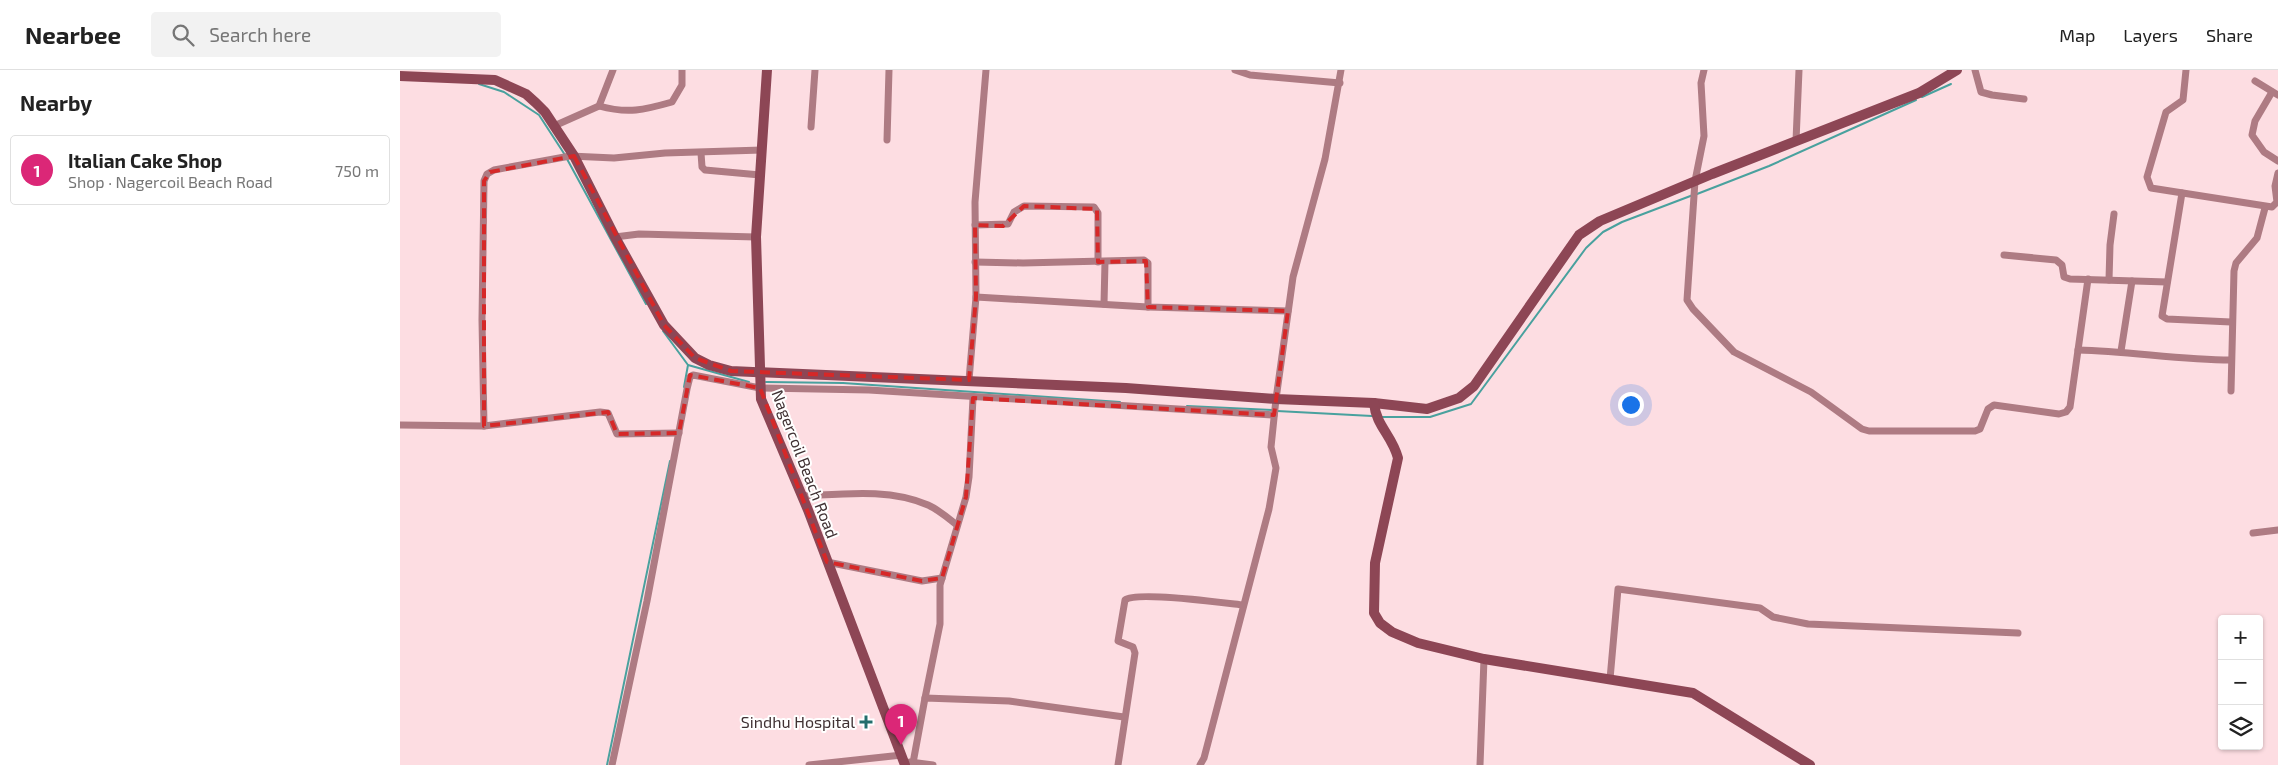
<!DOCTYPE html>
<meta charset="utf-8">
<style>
:root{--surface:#fff;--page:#f2f2f2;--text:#222;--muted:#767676;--line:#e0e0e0;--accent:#db2777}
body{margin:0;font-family:"Exo 2",sans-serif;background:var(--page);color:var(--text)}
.controls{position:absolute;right:15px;bottom:15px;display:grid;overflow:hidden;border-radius:5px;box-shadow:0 1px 4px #0004}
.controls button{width:45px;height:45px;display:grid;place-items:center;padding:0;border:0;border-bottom:1px solid var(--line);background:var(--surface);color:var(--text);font:25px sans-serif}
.you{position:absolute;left:1230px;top:334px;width:18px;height:18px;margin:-12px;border:4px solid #fff;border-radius:50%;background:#1a73e8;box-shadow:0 0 0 8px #1a73e833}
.badge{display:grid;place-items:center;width:32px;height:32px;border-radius:50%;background:var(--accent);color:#fff;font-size:16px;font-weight:700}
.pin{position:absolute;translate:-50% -41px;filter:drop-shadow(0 1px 2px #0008)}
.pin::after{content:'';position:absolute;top:26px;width:18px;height:15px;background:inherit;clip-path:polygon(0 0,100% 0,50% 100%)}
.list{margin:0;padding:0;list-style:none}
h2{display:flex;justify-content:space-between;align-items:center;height:65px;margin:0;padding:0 20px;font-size:21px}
h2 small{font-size:16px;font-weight:400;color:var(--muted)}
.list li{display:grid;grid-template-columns:32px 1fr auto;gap:15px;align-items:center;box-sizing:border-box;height:70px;margin:0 10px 10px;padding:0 10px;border:1px solid var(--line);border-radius:5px}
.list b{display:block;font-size:19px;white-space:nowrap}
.list p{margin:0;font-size:16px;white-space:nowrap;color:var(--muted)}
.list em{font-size:16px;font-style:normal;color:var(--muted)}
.icon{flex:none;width:28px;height:28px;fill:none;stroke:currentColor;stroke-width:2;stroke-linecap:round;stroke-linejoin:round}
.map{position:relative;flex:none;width:1878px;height:695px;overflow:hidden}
header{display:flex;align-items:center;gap:30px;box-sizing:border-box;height:70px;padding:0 25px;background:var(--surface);border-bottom:1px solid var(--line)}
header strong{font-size:24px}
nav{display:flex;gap:28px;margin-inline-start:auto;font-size:18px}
.search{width:350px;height:45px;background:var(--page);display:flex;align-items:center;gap:12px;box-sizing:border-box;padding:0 18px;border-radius:5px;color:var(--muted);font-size:19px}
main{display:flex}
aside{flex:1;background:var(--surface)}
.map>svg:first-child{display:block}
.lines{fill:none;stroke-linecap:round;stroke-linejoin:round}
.stream{stroke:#49a19e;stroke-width:2}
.street{stroke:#ae7b83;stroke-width:7}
.secondary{stroke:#8d4655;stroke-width:10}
.marked{fill:none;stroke:#d62828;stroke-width:4;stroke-dasharray:10 6;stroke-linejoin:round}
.poi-dot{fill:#236e6c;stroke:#fff;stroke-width:2}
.labels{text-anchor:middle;stroke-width:4;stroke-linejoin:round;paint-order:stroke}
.street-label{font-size:16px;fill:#403133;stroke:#fff}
.poi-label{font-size:16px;fill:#403133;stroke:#fff;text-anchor:end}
</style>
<header>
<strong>Nearbee</strong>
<div class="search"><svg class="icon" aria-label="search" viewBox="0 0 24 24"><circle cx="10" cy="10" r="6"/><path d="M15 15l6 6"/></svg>Search here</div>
<nav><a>Map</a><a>Layers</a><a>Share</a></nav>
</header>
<main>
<aside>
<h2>Nearby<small></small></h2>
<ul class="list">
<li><span class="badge">1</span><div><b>Italian Cake Shop</b><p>Shop · Nagercoil Beach Road</p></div><em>750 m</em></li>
</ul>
</aside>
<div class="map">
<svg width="1878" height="695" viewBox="0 0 1878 695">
<rect width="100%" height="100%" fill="#fddde2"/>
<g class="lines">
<g class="stream">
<path d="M79 14 104 22 139 45 165 85"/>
<path d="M1522 27 1551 14"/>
<path d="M167 89 246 234"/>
<path d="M1297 124 1369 96 1516 30"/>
<path d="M263 261 288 295 349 312"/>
<path d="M366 312 443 313 720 332"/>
<path d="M284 317 288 295"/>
<path d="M787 336 872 340"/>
<path d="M877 341 972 346"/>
<path d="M982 347H1030L1071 334 1186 178 1203 162 1222 152 1293 125"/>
<path d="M207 695 270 391"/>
</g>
<g class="street">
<path d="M835 0 850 5 940 13"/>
<path d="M1304 0 1301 13 1304 66 1295 111 1287 230 1293 239 1334 282 1411 322 1462 359 1469 361H1575L1580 359 1588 339 1594 335 1659 344 1666 342 1670 337 1688 209"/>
<path d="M1575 0 1581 22 1592 25 1624 29"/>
<path d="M1786 0 1783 30 1766 42 1747 107 1751 118 1872 137 1877 132 1875 116 1878 103"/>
<path d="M1855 11 1878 25"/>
<path d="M1872 22 1855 51 1852 65 1864 82 1878 91"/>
<path d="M199 36C228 44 244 40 272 32L282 15V0"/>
<path d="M154 56 199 36 213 0"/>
<path d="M411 57 415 0"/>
<path d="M487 70 489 0"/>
<path d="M1396 71 1399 0"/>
<path d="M301 83 302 97 305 100 360 105"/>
<path d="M1782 123 1762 246 1767 249 1831 252"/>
<path d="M575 155 608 154 614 142 624 136 694 137 698 143V192"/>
<path d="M215 167 239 164 356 167"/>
<path d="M1604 185 1656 190 1662 195 1664 207 1670 209 1767 212"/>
<path d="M575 192 623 193 744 190 748 193V237"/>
<path d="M1709 210 1710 175 1714 144"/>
<path d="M576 227 748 237 888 241"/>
<path d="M704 234 705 192"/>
<path d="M1678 280C1730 281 1779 290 1831 290"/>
<path d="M1721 281 1732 211"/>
<path d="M569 310 576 227 575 132 586 0"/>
<path d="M1831 321 1834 201 1836 193 1857 168 1865 138"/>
<path d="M0 355 84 356 200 342 208 343 217 364 279 363"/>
<path d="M84 356 82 250 84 111 87 104 94 100 170 86 214 88 265 83 362 80"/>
<path d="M402 426C443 424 490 418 528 435 539 440 548 448 557 455"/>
<path d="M1853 463 1878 460"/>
<path d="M427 492 522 511 542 508"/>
<path d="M1210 609 1218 519 1360 538 1373 547 1408 554 1618 563"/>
<path d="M525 628 540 554V515L566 427 569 407 573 328"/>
<path d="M510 692 533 695"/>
<path d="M513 693 525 628 609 631 724 647"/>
<path d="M212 695 247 531 287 319 290 307 293 305 360 318 469 320 874 345"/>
<path d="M409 695 502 685"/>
<path d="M718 695 735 583 733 577 718 571 725 530C736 521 825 533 843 535"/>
<path d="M800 695 804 688 869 439 876 398 871 377 876 329 893 207 925 89 941 0"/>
<path d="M1080 695 1084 589"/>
</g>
<g class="secondary">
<path d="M367 0 356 167 361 329 408 440 505 695"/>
<path d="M0 6 95 10 126 24 136 33 145 42 174 86 215 167 264 255 295 288 309 295 331 301 726 318 876 329 974 333 1027 339 1059 328 1074 316 1179 165 1200 151 1312 104 1519 23 1557 0"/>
<path d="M974 333C976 356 992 365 998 388L975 493 974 543 980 553 992 562 1018 573 1084 589 1293 623 1410 695"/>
</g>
</g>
<path class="marked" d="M174 86 264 255 295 288 331 301 569 310 576 227 575 155 603 156 624 136 697 139 698 192 746 191 748 237 888 241 874 345 573 328 566 427 542 508 522 511 427 492 360 318 290 305 279 363 217 364 208 342 84 356V111L90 102Z"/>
<path class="poi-dot" d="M463.5 644.5h5v5h5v5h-5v5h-5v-5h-5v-5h5z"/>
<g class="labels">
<g class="street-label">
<text transform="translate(405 394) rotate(69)" y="6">Nagercoil Beach Road</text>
</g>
<g class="poi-label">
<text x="455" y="658">Sindhu Hospital</text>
</g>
</g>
</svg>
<div class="controls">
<button>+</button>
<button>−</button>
<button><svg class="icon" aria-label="layers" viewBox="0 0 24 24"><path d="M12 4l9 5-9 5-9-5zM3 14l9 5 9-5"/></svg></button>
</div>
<div class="you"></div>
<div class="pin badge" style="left:501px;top:675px">1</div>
</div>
</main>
